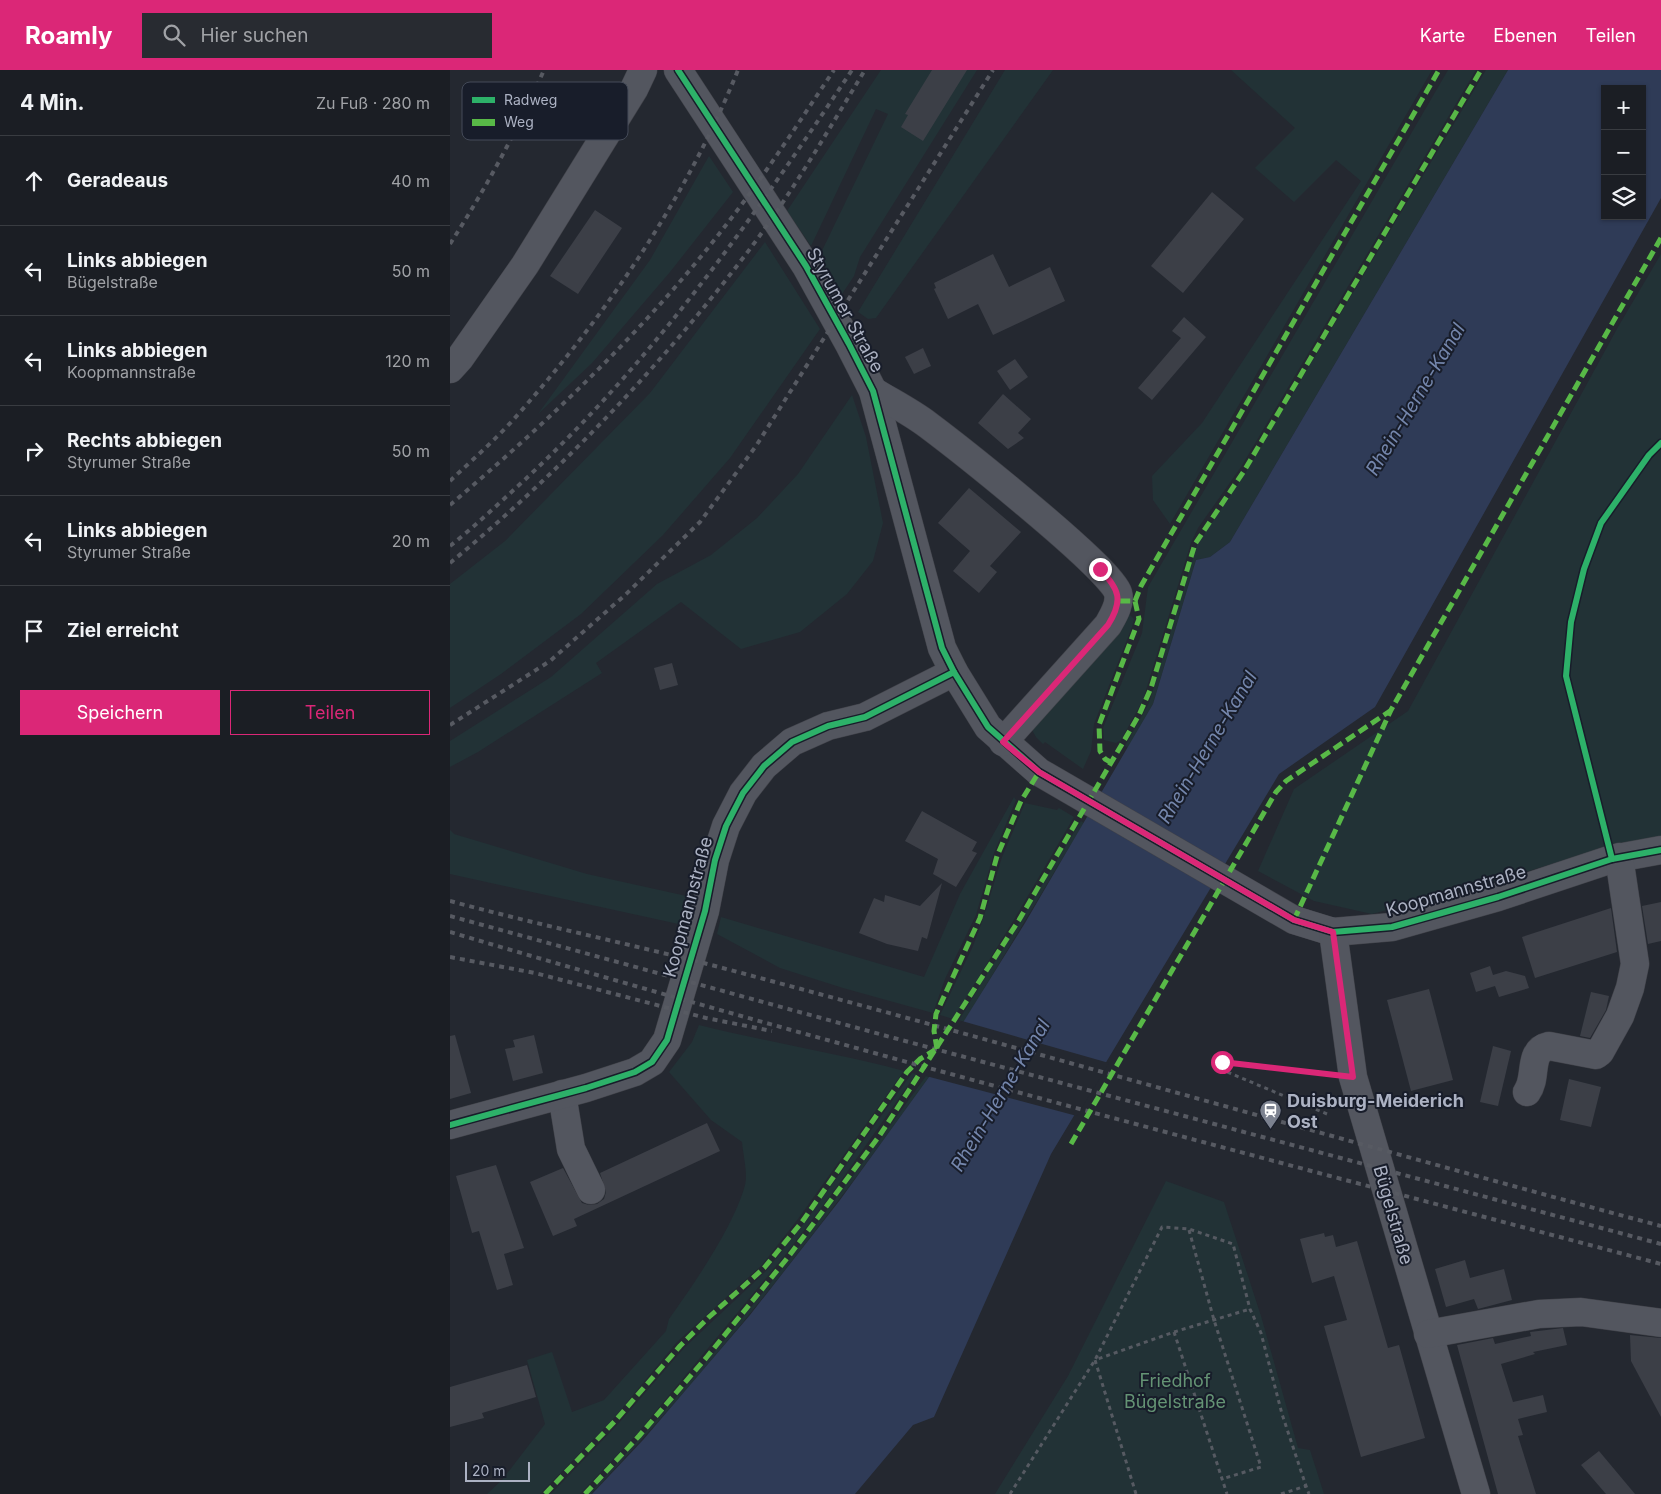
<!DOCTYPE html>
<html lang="de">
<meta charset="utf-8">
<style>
:root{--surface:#1b1e24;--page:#282b31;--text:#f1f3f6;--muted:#a0a2a6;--line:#393c41;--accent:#db2777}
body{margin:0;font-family:Inter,sans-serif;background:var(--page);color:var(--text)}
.controls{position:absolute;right:15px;top:15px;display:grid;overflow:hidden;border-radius:0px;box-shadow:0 1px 4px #0004}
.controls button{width:45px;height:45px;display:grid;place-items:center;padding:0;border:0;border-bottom:1px solid var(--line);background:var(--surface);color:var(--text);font:25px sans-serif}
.scale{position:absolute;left:15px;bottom:12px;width:65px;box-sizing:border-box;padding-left:5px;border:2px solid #acb2c3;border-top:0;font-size:14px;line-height:18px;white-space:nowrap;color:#acb2c3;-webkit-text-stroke:4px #181d2a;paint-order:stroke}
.stop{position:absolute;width:15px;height:15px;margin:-11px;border:4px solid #db2777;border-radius:50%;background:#fff}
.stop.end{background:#db2777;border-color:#fff;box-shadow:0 1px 5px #0008}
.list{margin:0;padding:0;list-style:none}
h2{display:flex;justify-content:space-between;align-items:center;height:65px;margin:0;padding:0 20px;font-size:21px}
h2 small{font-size:16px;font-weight:400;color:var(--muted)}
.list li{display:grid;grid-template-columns:32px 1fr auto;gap:15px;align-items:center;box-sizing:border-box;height:90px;padding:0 20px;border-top:1px solid var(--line)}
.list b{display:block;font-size:19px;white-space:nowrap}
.list p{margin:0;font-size:16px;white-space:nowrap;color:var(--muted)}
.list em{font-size:16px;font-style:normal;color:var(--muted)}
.actions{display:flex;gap:10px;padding:15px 20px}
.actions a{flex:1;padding:11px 0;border:1px solid var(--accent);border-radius:0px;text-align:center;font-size:18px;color:var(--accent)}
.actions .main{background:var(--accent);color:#fff}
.icon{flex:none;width:28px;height:28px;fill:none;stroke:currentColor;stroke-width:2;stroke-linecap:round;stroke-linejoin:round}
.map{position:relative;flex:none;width:1211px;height:1424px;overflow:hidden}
header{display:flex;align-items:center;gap:30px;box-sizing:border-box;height:70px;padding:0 25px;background:var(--accent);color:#fff}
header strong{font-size:24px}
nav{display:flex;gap:28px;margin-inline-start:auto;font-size:18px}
.search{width:350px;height:45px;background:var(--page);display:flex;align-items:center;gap:12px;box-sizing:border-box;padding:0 18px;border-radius:0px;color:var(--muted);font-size:19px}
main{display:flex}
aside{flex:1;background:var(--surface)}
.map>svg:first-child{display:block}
.green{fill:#223236}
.water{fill:#2f3b57;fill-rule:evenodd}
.pier{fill:#242830}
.building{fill:#3c3f47}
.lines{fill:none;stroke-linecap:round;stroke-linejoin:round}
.minor-casing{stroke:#404249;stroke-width:29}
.path{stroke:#565a62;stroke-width:3;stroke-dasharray:4 4;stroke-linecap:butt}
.minor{stroke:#53565f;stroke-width:28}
.rail{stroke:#575a62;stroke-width:4;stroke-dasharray:5 5;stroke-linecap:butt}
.quiet{stroke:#58b947;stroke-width:5;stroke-dasharray:10 5;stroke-linecap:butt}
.cycleway-casing{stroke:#181d2a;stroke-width:9}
.cycleway{stroke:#2db169;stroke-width:6}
.route{stroke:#db2777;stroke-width:6}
.labels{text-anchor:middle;stroke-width:4;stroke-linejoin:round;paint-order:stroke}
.street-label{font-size:18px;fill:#acb2c3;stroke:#181d2a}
.poi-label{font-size:18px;font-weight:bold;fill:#acb2c3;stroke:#181d2a;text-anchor:start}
.park-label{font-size:18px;fill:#649374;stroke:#181d2a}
.water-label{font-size:19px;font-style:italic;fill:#7486ac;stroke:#181d2a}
.key{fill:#181d2a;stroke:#444a58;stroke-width:1}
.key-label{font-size:14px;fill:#acb2c3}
</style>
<header>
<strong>Roamly</strong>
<div class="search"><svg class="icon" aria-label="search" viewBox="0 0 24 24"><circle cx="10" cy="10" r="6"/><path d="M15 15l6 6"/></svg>Hier suchen</div>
<nav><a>Karte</a><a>Ebenen</a><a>Teilen</a></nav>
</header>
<main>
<aside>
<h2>4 Min.<small>Zu Fuß · 280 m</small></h2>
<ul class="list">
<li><svg class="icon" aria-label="ahead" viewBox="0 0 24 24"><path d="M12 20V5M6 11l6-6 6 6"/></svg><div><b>Geradeaus</b></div><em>40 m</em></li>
<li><svg class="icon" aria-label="left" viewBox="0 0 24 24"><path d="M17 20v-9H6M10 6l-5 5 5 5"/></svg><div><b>Links abbiegen</b><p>Bügelstraße</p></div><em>50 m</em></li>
<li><svg class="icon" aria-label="left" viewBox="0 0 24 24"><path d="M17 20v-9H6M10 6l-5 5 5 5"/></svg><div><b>Links abbiegen</b><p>Koopmannstraße</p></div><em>120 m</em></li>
<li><svg class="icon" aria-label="right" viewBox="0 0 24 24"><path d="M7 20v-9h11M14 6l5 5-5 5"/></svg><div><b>Rechts abbiegen</b><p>Styrumer Straße</p></div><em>50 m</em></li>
<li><svg class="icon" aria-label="left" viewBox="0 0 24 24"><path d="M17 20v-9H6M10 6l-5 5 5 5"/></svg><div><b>Links abbiegen</b><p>Styrumer Straße</p></div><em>20 m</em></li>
<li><svg class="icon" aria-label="arrive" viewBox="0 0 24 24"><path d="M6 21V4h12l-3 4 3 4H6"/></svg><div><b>Ziel erreicht</b></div></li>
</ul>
<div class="actions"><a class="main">Speichern</a><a>Teilen</a></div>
</aside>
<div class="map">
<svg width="1211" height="1424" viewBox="0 0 1211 1424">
<rect width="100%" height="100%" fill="#242830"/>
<g class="green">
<path d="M431 0H527L410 187 404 206 392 224 369 187 438 44 426 39 361 176 337 141Z"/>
<path d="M555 0H603L426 248 418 249 408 242Z"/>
<path d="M781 0H982L720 454 703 430 702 406 752 353 911 111 886 90 844 132 805 98 845 58Z"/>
<path d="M998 0H1026L791 397 748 458 741 473 693 630 671 670 666 673 654 670 653 658 692 563 698 517Z"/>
<path d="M1036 0H1058L780 472 760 487 746 490 703 634 678 678 675 676 699 633 747 475 796 402Z"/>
<path d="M259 86 283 122 220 202 142 293 88 344 200 190Z"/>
<path d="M315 172 370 259 280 388 213 465 131 544 51 604 0 638V514L55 471 200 323Z"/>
<path d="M1211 184V767L1161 776 1069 804 922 844 864 831 808 801 844 719 958 641 1168 257Z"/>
<path d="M402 325 416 367 433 453 423 491 397 524 350 562 291 579 231 532 146 593 152 603 28 682 0 697V671L101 607 207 514 261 485 307 448 348 404Z"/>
<path d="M679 544 684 549 682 557 644 654 641 681 633 699 595 672 593 674 586 667 582 660 675 546Z"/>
<path d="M564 727 566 730 544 783 526 845 495 909 483 943 393 918 330 898 267 864 271 847 474 907 510 824Z"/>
<path d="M575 733 607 740 609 738 624 747 565 848 503 949 490 945 523 876 533 849 552 787Z"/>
<path d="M631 751 634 753 514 952 509 950Z"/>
<path d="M0 760 4 764 137 804 241 827 233 855 0 804Z"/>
<path d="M249 955C317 972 386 983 454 1001L348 1149 312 1195 227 1272 164 1348 90 1424H37L52 1410 95 1354 77 1290 102 1282 122 1342 154 1330 216 1261 219 1249C244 1214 284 1156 295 1115 298 1103 293 1085 292 1072L261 1050 219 1002 242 972Z"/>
<path d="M462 1003 466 1004 381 1125 336 1184 187 1364 130 1424H101L169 1353 234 1278 316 1201 355 1152Z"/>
<path d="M476 1006 479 1007C375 1153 266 1294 141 1424H139C262 1293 371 1152 476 1006Z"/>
<path d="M716 1111 774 1132 811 1246 848 1378 860 1380 874 1424H545L618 1306Z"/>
</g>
<path class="water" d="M1058 0H1211V128L925 637 829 704 601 1084 484 1347 463 1355 405 1424H142L193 1370 300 1245 390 1130 479 1007 575 853 703 634 746 490 760 487 780 472ZM1155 19H1192V146H1155Z"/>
<path class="pier" d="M512 951 659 993 627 1046 476 1006Z"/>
<g class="building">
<path d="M482 0H517L473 71 451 57 458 45 455 44Z"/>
<path d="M762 122 794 149 733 223 701 196Z"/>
<path d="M145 140 172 158 128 224 100 206Z"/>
<path d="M543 184 559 217 600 197 615 231 543 265 528 234 498 249 484 219 486 218 484 213Z"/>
<path d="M734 247 756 267 702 330 688 318 731 268 722 261Z"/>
<path d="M473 278 481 296 464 304 455 287Z"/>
<path d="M565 289 578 307 560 320 547 301Z"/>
<path d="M553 324 581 349 568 363 574 368 558 379 528 353Z"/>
<path d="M519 418 571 462 540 496 547 502 529 523 503 501 520 481 488 453Z"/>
<path d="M222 593 228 615 210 620 204 598Z"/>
<path d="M472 741 527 772 522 781 527 783 506 817 483 804 488 789 455 771Z"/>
<path d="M492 813 477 869 472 867 468 881 437 874 409 863 424 828 434 832 435 825 470 836Z"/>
<path d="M1211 832V871L1198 874 1192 836Z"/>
<path d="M1161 838 1167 882 1085 908 1072 867Z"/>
<path d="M1040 896 1043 905 1056 901 1075 906 1079 918 1049 927 1045 916 1026 922 1020 903Z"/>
<path d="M979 919 1003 1010 961 1021 937 930Z"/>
<path d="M1141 922 1159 926 1156 940 1140 968 1130 966Z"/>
<path d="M5 965 21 1023 0 1029V966Z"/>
<path d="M84 965 93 1003 63 1011 55 979 65 977 63 970Z"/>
<path d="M1043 976 1061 981 1048 1036 1030 1032Z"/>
<path d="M1119 1009 1151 1017 1141 1057 1110 1050Z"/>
<path d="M257 1053 270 1081 124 1149 127 1156 103 1166 80 1112 113 1098 132 1133 139 1135 147 1134 154 1129 156 1122 150 1103Z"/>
<path d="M46 1095 74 1178 54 1184 63 1215 47 1220 29 1161 22 1163 6 1106Z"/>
<path d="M874 1163 875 1167 883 1165 886 1177 907 1171 938 1278 949 1275 975 1368 911 1387 874 1256 897 1250 884 1206 862 1213 850 1169Z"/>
<path d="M1015 1190 1020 1208 1054 1199 1062 1230 1028 1239 1024 1229 996 1237 985 1199Z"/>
<path d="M1113 1258 1117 1275 1083 1282 1085 1284 1051 1294 1063 1332 1093 1325 1097 1342 1068 1349 1073 1365 1068 1366 1086 1424H1048L1007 1275 1043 1268 1045 1274 1081 1266 1080 1262Z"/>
<path d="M1180 1265 1211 1268V1347L1181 1291Z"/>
<path d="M77 1295 86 1327 32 1343 34 1348 0 1357V1317Z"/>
<path d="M1149 1381 1185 1424H1156L1131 1395Z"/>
</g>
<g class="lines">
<defs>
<g id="minor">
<path d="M228 0 356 196 399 274 423 321 492 578 504 602 538 657 589 702 844 850 883 862 942 857 1048 827 1162 789 1211 780"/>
<path d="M0 299 10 288 75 195 184 19 193 0"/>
<path d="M423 321C441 332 461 342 478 355 506 376 662 499 668 523 671 534 663 546 658 555L553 672"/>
<path d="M883 862 903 1007 1026 1424"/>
<path d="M1077 1022C1088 1007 1077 981 1099 976L1146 985 1150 982 1170 946 1180 918 1185 894 1169 787"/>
<path d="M112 1024 121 1079 141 1120"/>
<path d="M0 1055 136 1018 185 1002 202 992 217 970 255 841 265 790 276 756 293 723 314 696 342 672 378 656 415 647 504 602"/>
<path d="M978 1264 1089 1244 1131 1242 1211 1253"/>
</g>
</defs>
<use href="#minor" class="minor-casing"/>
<g class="path">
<path d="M877 1044 770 999 772 992 880 1005"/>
<path d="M739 1160 764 1250 811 1397 772 1409"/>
<path d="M724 1262 777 1424"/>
<path d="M560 1424 645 1290 712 1157 739 1159 783 1174 800 1239 811 1263 832 1344 856 1416"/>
<path d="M686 1424 645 1290 724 1262 800 1239"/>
<path d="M831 1424 856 1416 859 1424"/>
</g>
<use href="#minor" class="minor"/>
<g class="rail">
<path d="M0 174C36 118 67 61 94 0"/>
<path d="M0 411C21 391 43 372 63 350 155 247 236 129 288 0"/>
<path d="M0 435C99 351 197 258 276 155 315 105 349 52 384 0"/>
<path d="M0 476C24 457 46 436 68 416 202 293 302 150 402 0"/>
<path d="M0 493C109 403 207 300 293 188 338 130 377 62 415 0"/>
<path d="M0 655 100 591 174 526 250 452 306 376 543 0"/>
<path d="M0 831C89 855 180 874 269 897 584 981 897 1072 1211 1156"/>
<path d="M0 846 444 968 1211 1174"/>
<path d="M0 862C401 981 807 1086 1211 1194"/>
<path d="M0 887 85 903 256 948 322 961"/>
</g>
<g class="quiet">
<path d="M685 531 691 516 989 0"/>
<path d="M662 693 655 689 650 681 649 655 689 549 685 531H668"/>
<path d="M844 850 941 640 1211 168"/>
<path d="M487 979 484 961 486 944 530 848 547 786 571 731 589 702"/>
<path d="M621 1074 826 722 836 711 940 641"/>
<path d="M95 1424 165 1351 230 1276 259 1247 314 1198 352 1152 457 1002 470 989 485 980"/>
<path d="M135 1424 189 1366 256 1288 339 1186 430 1065 569 850 689 645 701 618 745 474 794 401 1031 0"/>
</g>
<defs>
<g id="cycleway">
<path d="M228 0 356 196 399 274 423 321 492 578 504 602 538 657 589 702 844 850 883 862 942 857 1048 827 1162 789 1211 780"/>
<path d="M1162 789 1116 606 1121 552 1134 499 1151 453 1199 385 1211 373"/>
<path d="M0 1055 136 1018 185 1002 202 992 217 970 255 841 265 790 276 756 293 723 314 696 342 672 378 656 415 647 504 602"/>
</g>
</defs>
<use href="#cycleway" class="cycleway-casing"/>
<use href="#cycleway" class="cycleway"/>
</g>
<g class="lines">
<path class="route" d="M650 499C669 519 674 530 658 555L553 672 589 702 844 850 883 862 903 1007 772 992"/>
</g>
<defs>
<symbol id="station-pin" viewBox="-11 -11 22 30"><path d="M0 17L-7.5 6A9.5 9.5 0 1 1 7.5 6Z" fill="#7c8290" stroke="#181d2a"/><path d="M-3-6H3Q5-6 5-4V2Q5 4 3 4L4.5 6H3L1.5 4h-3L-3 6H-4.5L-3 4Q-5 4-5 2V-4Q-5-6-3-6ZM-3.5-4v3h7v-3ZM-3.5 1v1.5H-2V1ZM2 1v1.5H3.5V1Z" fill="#fff"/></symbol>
</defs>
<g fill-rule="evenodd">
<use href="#station-pin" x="808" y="1028" width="25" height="34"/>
</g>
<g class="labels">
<g class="street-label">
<text transform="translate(395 240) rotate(61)" y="6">Styrumer Straße</text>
<text transform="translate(1006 821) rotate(-16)" y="6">Koopmannstraße</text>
<text transform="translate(238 837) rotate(-75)" y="6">Koopmannstraße</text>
<text transform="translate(943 1145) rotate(74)" y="6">Bügelstraße</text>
</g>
<g class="poi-label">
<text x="837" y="1037">Duisburg-Meiderich<tspan x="837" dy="21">Ost</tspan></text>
</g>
<g class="park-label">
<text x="725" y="1317">Friedhof<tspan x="725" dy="21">Bügelstraße</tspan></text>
</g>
<g class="water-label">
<text transform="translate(965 329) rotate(-59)" y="7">Rhein-Herne-Kanal</text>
<text transform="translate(757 677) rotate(-59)" y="7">Rhein-Herne-Kanal</text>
<text transform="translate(550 1025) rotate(-59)" y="7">Rhein-Herne-Kanal</text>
</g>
</g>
<rect x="12" y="12" width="166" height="58" rx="8" class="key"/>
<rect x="22" y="27" width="23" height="6" fill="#2db169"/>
<rect x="22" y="49" width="23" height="7" fill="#58b947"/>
<g class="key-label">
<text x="54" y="35">Radweg</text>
<text x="54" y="57">Weg</text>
</g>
</svg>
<div class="controls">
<button>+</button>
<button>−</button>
<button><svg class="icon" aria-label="layers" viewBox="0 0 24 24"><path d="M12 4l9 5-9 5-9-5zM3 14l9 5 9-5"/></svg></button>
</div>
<div class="scale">20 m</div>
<div class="stop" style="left:772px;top:992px"></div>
<div class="stop end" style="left:650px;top:499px"></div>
</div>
</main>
